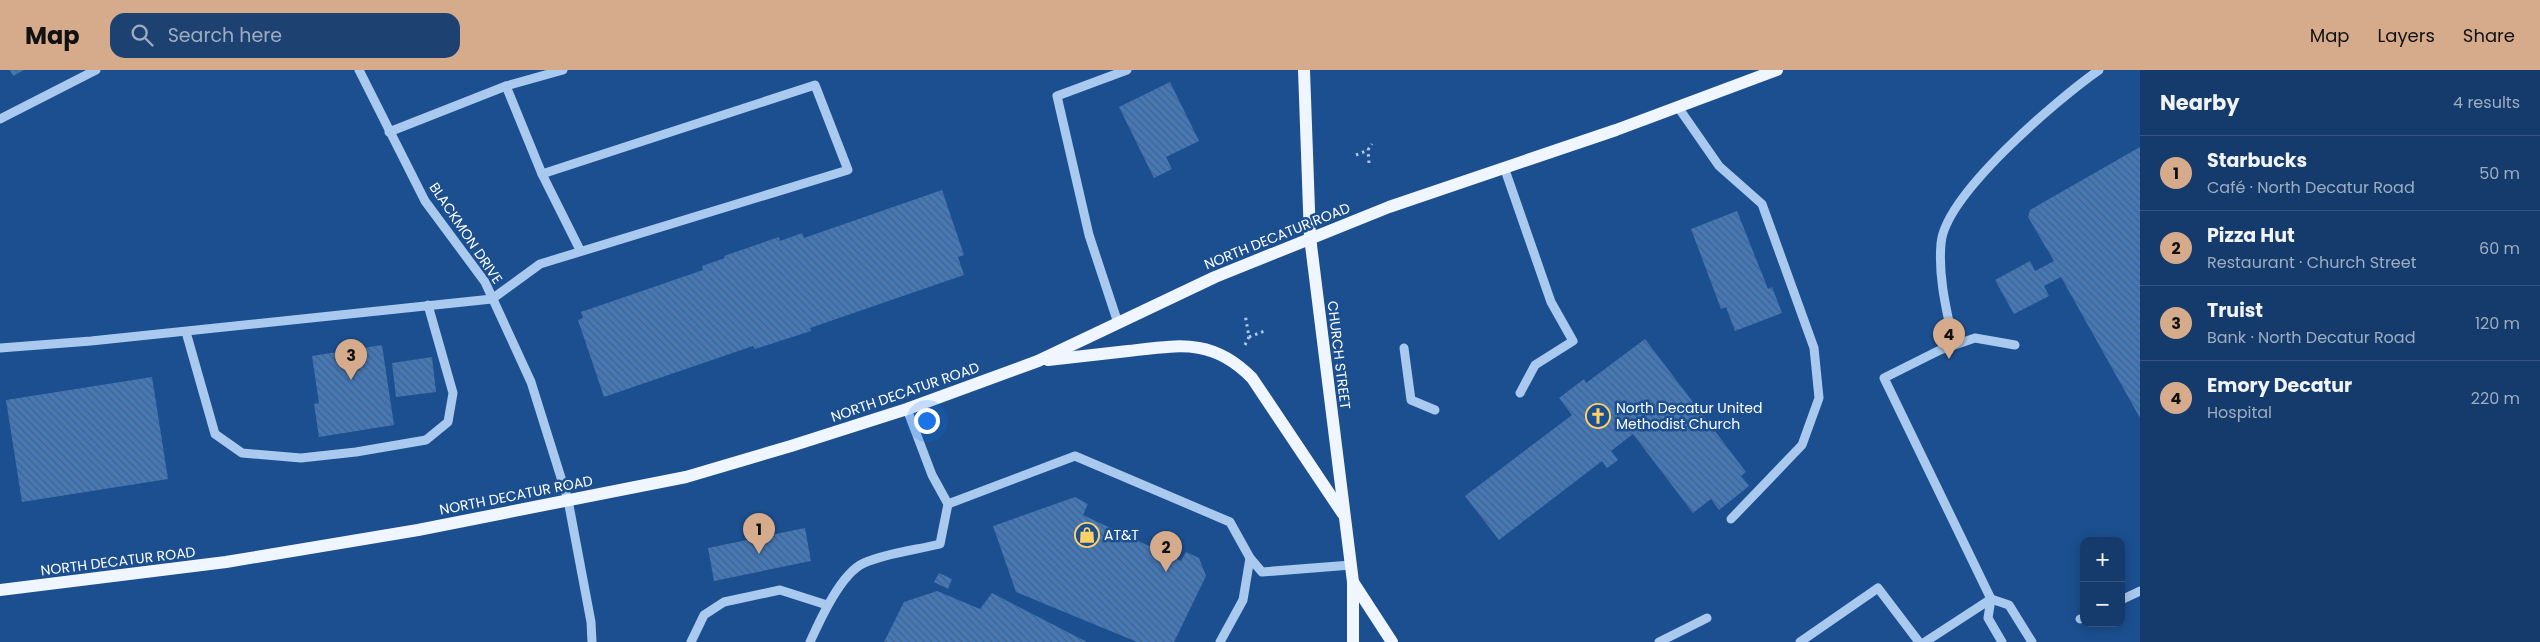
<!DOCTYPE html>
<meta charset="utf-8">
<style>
:root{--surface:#143b6b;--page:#1d4271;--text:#f1f3f6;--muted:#9dadc1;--line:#33557e;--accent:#d6ab8b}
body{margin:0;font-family:Poppins,sans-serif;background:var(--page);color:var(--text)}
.controls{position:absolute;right:15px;bottom:15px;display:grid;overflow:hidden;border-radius:10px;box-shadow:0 2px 12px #0003}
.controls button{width:45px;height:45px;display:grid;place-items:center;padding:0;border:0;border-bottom:1px solid var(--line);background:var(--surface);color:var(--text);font:25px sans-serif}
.you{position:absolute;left:926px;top:350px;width:18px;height:18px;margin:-12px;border:4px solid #fff;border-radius:50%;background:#1a73e8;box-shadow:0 0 0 8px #1a73e833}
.badge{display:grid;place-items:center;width:32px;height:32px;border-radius:50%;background:var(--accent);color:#111;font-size:16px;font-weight:700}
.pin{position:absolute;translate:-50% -41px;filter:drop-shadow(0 1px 2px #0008)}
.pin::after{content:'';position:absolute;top:26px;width:18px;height:15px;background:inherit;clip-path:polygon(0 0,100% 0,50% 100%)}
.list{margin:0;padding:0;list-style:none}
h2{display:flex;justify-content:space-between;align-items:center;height:65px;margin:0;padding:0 20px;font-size:21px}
h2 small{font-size:16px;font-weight:400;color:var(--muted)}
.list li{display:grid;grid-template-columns:32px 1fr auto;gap:15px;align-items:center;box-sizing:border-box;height:75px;padding:0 20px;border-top:1px solid var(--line)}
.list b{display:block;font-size:19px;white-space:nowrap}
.list p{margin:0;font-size:16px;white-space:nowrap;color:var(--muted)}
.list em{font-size:16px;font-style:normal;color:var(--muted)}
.icon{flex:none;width:28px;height:28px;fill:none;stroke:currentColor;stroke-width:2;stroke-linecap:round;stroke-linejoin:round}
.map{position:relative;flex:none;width:2140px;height:572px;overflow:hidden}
header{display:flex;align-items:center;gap:30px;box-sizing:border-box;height:70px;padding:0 25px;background:var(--accent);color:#111}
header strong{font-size:24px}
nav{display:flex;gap:28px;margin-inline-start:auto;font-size:18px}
.search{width:350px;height:45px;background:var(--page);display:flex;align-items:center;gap:12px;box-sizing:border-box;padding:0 18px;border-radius:15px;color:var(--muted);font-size:19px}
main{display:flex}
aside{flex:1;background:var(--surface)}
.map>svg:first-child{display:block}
.building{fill:url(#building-back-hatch)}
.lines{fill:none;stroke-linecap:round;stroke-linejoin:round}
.path{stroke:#a9c9ee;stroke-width:3;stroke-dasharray:2.5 4;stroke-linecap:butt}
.minor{stroke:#a9c9ee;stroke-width:9}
.major{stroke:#f0f6ff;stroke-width:12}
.labels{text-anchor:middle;stroke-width:5;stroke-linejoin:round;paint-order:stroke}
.street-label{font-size:14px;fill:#fff;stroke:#1b4f8f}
.poi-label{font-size:14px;fill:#fff;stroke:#1b4f8f;text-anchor:start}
</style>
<header>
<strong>Map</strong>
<div class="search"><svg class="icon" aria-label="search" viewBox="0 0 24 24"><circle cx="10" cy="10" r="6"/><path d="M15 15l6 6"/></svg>Search here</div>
<nav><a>Map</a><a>Layers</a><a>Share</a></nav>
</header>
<main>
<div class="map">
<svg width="2140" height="572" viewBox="0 0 2140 572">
<defs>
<pattern id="building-back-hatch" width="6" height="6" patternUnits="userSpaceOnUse" patternTransform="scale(1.25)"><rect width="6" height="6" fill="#4478b7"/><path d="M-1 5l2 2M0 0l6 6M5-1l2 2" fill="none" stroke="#486282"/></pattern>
</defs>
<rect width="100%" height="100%" fill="#1b4f8f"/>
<g class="building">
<path d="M10 0H24L13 6Z"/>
<path d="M1170 12 1199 71 1166 87 1172 99 1154 108 1119 37Z"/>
<path d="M2140 77V348L2061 207 2044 216 2049 226 2014 244 1995 210 2030 191 2035 201 2054 191 2028 147 2030 140Z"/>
<path d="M942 120 964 185 958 187 964 205 810 258 811 261 755 279 753 276 604 327 578 250 583 248 581 242 703 200 702 196 725 188 724 186 779 167 780 171 802 163 804 168Z"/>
<path d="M1737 141 1768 219 1772 217 1782 243 1735 261 1726 237 1721 239 1691 159Z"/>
<path d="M1645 269 1746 402 1741 406 1749 416 1719 440 1711 429 1693 443 1633 364 1611 381 1618 390 1607 398 1602 391 1499 470 1465 426 1572 345 1559 328 1584 309 1586 313Z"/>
<path d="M382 275 394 355 319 367 314 334 319 333 312 286Z"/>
<path d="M432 287 436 322 396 327 392 293Z"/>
<path d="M152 307 168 409 22 432 6 330Z"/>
<path d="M1075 427 1088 434 1083 445 1181 491 1186 482 1199 488 1206 506 1174 572H1137L1016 522 993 456Z"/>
<path d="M805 458 811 491 714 511 708 478Z"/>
<path d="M939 503 952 509 948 519 934 512Z"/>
<path d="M937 521 980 539 992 523 1087 572H884L904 532Z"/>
</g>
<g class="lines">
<g class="path">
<path d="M1356 85 1368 80"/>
<path d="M1369 93 1368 80 1372 74"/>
<path d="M1249 267 1267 260"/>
<path d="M1245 275 1249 267 1245 244"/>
</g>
<g class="minor">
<path d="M359 0 425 131 485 212 531 312 568 430 591 552 592 572"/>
<path d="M506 16 542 104 580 180"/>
<path d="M1678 37 1719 96 1762 134 1814 278 1819 328 1802 375 1731 449"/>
<path d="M0 49 96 0"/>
<path d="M389 62 506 16 563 0"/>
<path d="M1504 97 1551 232 1573 271 1535 295 1520 323"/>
<path d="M1118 253 1089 165 1057 26 1127 0"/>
<path d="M186 262 215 364 242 383 301 388 356 382 426 370 448 352 453 323 428 235"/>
<path d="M1954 275C1947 242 1938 208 1941 174 1944 125 2059 28 2099 0"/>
<path d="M0 278 91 271 492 229 540 194 848 100 815 15 542 104"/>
<path d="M1404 278 1411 330 1435 340"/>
<path d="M948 434 1075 386 1230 452 1250 488 1262 502 1351 495"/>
<path d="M2121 530 2140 521"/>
<path d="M2080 549 2084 548"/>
<path d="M691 572 704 545 724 532 780 520 827 535"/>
<path d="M810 572C820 550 841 503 864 493 887 483 916 480 940 474L948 434 932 405 907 339"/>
<path d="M1220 572 1243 530 1250 488"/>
<path d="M1659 572 1707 548"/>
<path d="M1800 572 1878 518 1919 572"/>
<path d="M1925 572 1991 529 2009 535 2032 572"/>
<path d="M2002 572 1988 548 1991 529 1884 308 1940 280 1975 268 2015 275"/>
</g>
<g class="major">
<path d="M1304 0 1310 167 1353 512V572"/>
<path d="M1048 290C1075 287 1102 284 1128 281 1180 275 1213 268 1252 308L1343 444"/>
<path d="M1353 512 1392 572"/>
<path d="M0 520 226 492 418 460 686 407 791 376 907 339 1038 291 1215 207 1389 137 1616 60 1777 0"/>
</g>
</g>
<defs>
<symbol id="church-ring" viewBox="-11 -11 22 22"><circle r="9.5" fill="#1b4f8f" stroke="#ffd166" stroke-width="1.5"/><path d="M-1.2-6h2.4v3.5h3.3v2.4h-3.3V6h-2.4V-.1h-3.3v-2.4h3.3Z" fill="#ffd166"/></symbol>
<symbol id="shop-ring" viewBox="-11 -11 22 22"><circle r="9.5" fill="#1b4f8f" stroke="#ffd166" stroke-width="1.5"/><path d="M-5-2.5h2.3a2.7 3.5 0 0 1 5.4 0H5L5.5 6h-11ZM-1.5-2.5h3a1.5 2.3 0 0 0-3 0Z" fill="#ffd166"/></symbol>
</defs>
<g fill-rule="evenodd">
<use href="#church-ring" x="1584" y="332" width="28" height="28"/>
<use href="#shop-ring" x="1073" y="451" width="28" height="28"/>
</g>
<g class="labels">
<g class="street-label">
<text transform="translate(466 163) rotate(56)" y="5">BLACKMON DRIVE</text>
<text transform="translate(1277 166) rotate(-22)" y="5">NORTH DECATUR ROAD</text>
<text transform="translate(1339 285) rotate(83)" y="5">CHURCH STREET</text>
<text transform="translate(905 322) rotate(-19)" y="5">NORTH DECATUR ROAD</text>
<text transform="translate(516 425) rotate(-11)" y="5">NORTH DECATUR ROAD</text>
<text transform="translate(118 491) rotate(-7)" y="5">NORTH DECATUR ROAD</text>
</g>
<g class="poi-label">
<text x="1616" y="343">North Decatur United<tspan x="1616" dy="16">Methodist Church</tspan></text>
<text x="1104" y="470">AT&amp;T</text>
</g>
</g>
</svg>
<div class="controls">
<button>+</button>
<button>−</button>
</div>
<div class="you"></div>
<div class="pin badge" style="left:759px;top:484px">1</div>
<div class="pin badge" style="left:1166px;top:502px">2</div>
<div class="pin badge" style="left:351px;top:310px">3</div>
<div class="pin badge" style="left:1949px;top:289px">4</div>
</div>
<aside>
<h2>Nearby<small>4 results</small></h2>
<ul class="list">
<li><span class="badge">1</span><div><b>Starbucks</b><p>Café · North Decatur Road</p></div><em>50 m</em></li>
<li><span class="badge">2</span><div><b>Pizza Hut</b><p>Restaurant · Church Street</p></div><em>60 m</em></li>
<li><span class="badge">3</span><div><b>Truist</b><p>Bank · North Decatur Road</p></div><em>120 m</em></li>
<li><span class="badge">4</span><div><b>Emory Decatur</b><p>Hospital</p></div><em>220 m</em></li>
</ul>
</aside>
</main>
